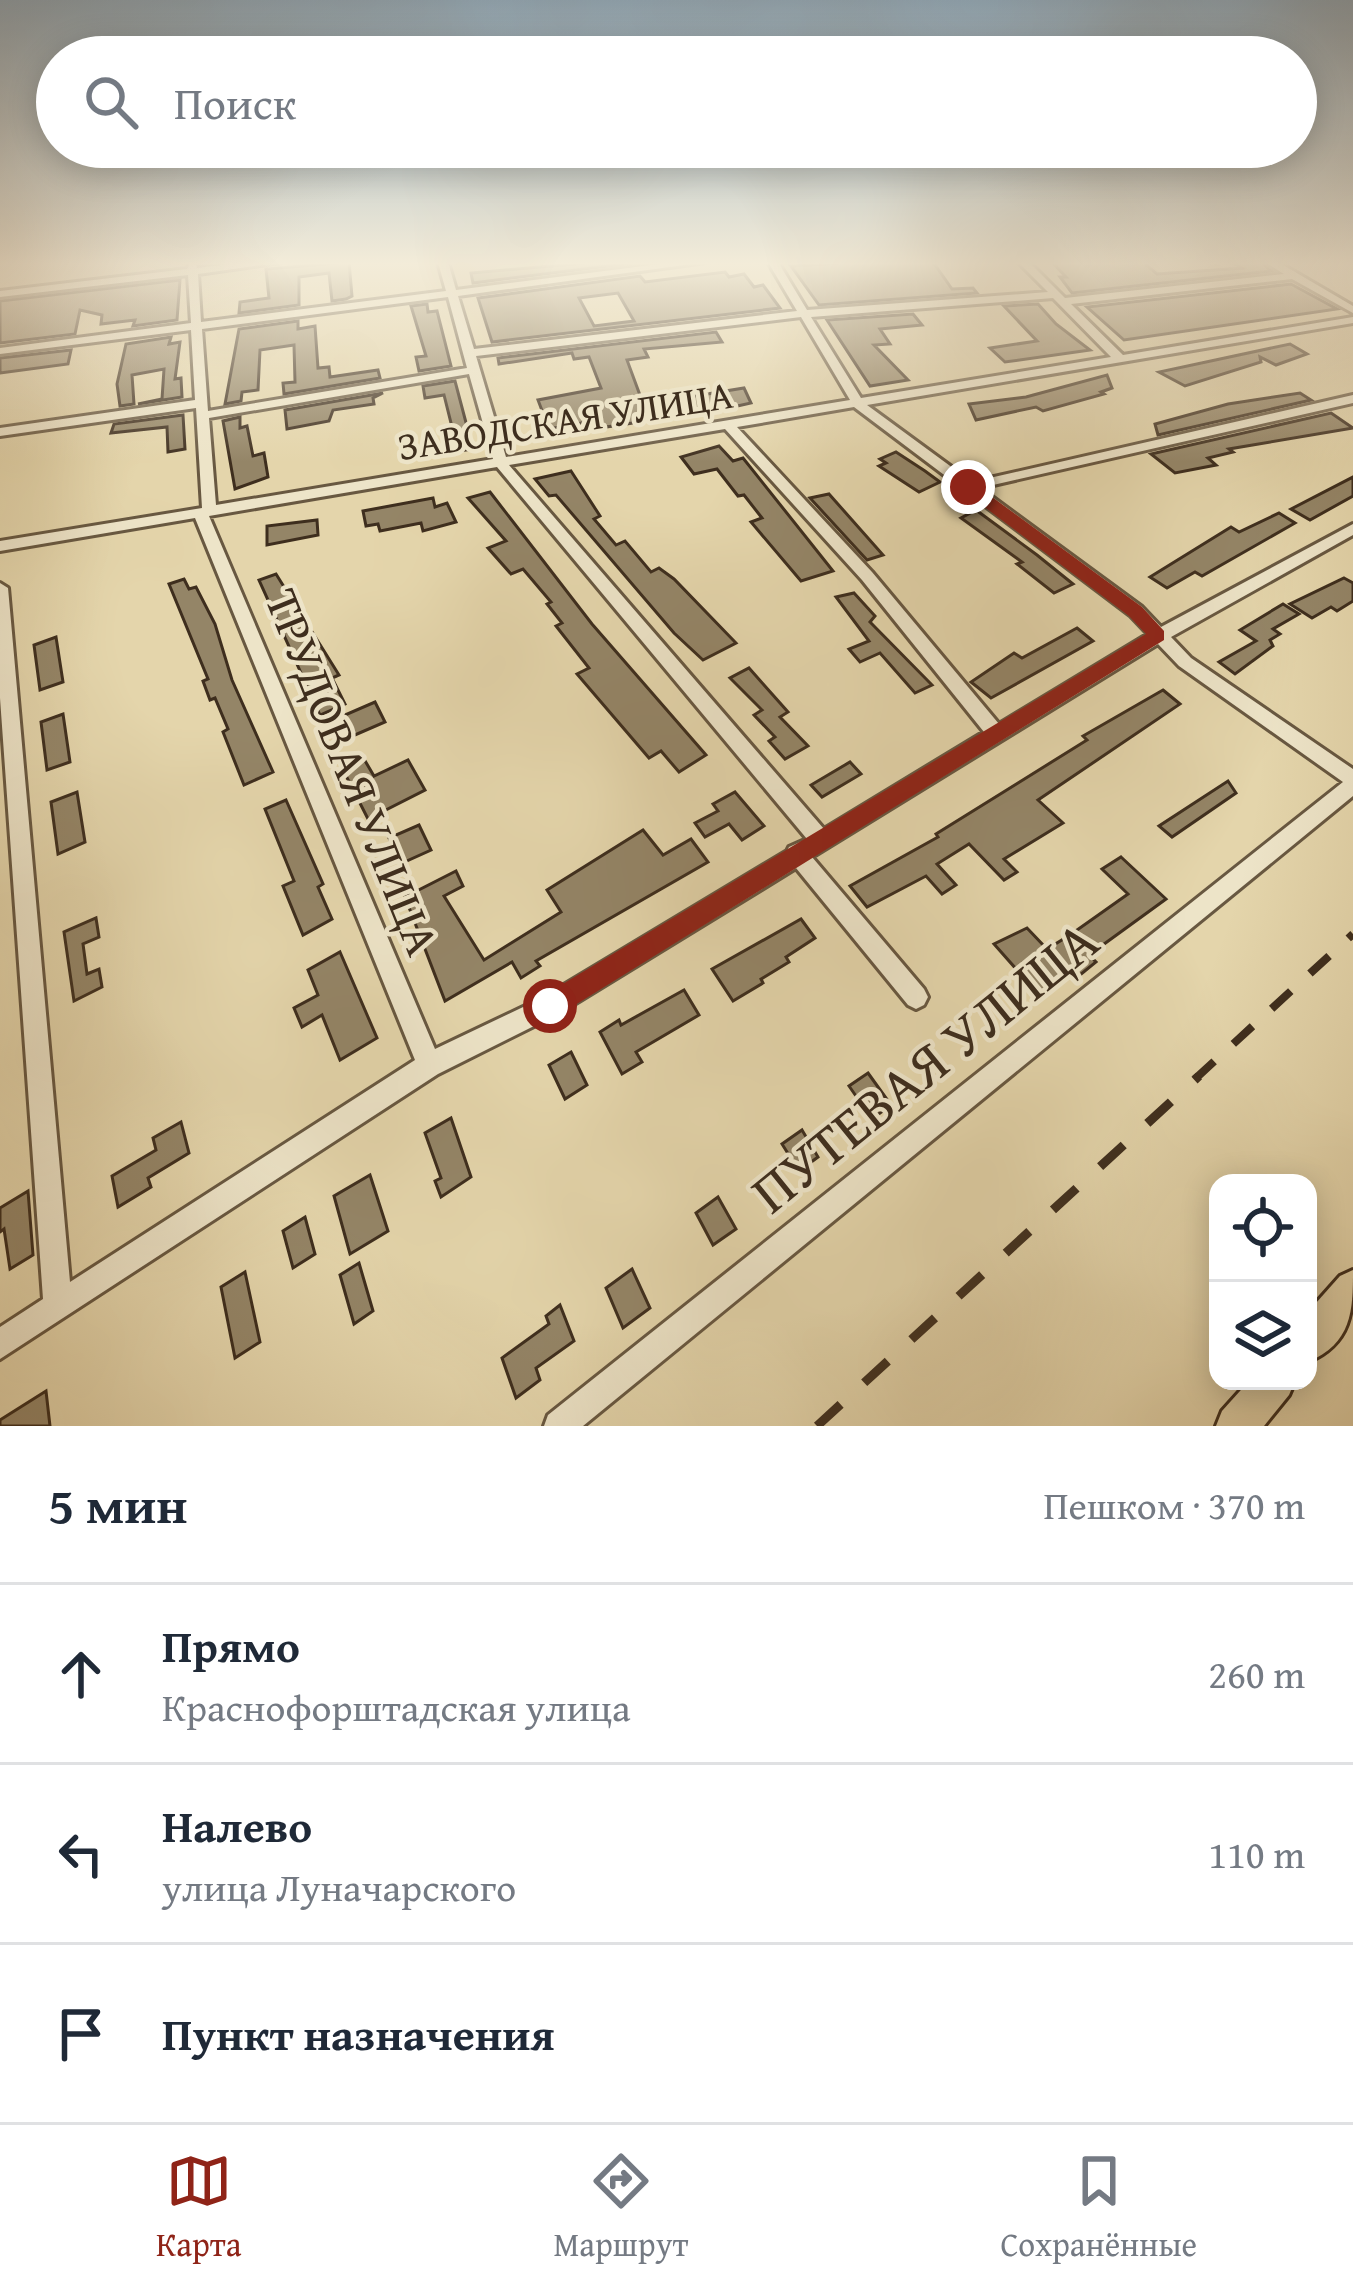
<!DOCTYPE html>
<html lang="ru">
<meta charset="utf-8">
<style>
:root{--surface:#fff;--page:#f6f6f7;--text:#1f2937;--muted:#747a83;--line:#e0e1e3;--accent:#8f2418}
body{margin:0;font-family:"Gentium Book Plus",serif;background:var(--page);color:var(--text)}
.controls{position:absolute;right:36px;bottom:36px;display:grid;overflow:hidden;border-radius:24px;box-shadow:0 6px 30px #0003}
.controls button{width:108px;height:108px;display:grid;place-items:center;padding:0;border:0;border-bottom:3px solid var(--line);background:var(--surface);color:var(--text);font:60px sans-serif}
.stop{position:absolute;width:36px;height:36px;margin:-27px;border:9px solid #8f2418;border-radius:50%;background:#fff}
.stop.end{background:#8f2418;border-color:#fff;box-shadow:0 3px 12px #0008}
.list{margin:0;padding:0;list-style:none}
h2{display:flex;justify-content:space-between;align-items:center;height:156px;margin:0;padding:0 48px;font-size:51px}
h2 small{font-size:39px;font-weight:400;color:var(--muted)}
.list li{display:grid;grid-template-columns:78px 1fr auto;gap:36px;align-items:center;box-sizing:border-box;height:180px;padding:0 48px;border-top:3px solid var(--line)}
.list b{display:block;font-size:45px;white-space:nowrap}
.list p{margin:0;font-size:39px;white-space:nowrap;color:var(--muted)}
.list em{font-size:39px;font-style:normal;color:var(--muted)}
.icon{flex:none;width:66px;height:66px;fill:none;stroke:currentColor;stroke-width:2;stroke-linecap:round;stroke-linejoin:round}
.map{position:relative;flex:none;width:1353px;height:1426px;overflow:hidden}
.search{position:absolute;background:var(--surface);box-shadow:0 6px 30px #0003;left:36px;right:36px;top:36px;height:132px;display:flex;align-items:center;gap:30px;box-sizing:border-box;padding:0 42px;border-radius:66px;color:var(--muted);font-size:45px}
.sheet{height:696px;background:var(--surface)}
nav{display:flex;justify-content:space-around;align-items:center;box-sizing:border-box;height:168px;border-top:3px solid var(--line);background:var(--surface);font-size:33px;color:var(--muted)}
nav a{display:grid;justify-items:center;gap:6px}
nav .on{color:var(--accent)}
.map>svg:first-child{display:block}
.building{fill:#948567;stroke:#3e2e1e;stroke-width:3;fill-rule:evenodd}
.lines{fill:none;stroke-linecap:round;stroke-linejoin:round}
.minor-casing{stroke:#685841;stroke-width:6}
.major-casing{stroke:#3e2e1e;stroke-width:6}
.minor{fill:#ede4c8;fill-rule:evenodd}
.major{fill:#e4d5ab;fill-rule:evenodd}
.rail-far1{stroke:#3e2e1e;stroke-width:8;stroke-dasharray:26 26;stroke-linecap:butt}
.rail{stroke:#3e2e1e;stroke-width:9;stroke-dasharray:32 32;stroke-linecap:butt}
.route{fill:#8f2418}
.labels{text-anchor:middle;stroke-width:9;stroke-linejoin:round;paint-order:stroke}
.far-street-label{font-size:39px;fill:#3e2e1e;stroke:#ede4c8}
.street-label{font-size:48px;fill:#3e2e1e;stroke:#ede4c8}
.near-street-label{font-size:57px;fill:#3e2e1e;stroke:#ede4c8}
</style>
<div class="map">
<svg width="1353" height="1426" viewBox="0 0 1353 1426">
<rect width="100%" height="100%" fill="#e4d5ab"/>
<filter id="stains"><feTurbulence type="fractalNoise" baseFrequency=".00167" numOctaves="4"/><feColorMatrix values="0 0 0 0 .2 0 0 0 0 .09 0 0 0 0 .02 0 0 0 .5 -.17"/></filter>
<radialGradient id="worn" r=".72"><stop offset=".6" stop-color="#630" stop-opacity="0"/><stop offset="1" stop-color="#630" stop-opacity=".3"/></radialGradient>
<g class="building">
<path d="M349 262 352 296 346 299 332 301 329 273 299 277V305L239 313 240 302 269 298 266 269Z"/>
<path d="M597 262 632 263 473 283 471 273Z"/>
<path d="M857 262H933L952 289 973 288 977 293 819 305 791 266Z"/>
<path d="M1052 262H1143L1157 274 1242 268 1232 262H1261L1271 271 1072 293 1060 277H1066Z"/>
<path d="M725 272 729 277 744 274 754 287 763 285 780 308 492 342 478 298 640 276 645 282ZM618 293 634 321 594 326 579 298Z"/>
<path d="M180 280 177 320 133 326 135 320 101 324 102 315 80 310 75 334 0 343V301Z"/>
<path d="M1291 284 1337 309 1124 340 1087 307Z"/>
<path d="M427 304 428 312 437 311 451 366 419 371 416 357 426 356 411 306Z"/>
<path d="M1038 304 1056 324 1090 350 1005 362 990 348 1037 341 1004 306Z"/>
<path d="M913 314 922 325 880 329 890 344 874 345 908 380 870 386 827 320Z"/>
<path d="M298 321V329L315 326 318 368 329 367 330 377 378 370 380 378 284 394 283 383 295 382 294 345 260 350 258 390 242 392 241 401 225 404 239 329Z"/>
<path d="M716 332 722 342 644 349 648 357 627 360 644 406 659 404 666 418 586 430 582 423 549 429 538 400 601 388 589 357 574 359 572 353 499 364 498 358Z"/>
<path d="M171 337 169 344 180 342 175 379 181 378 182 397 138 404 162 399 164 369 132 375 134 404 120 406 117 384 126 344Z"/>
<path d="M1290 344 1307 354 1276 365 1260 357 1261 362 1185 386 1159 372Z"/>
<path d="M71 350 68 364 0 373V358Z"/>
<path d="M1107 375 1112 388 1101 392 1104 394 1043 411 1036 407 976 420 969 404 1026 397Z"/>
<path d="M455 381 473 449 458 451 444 395 425 398 423 386Z"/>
<path d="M744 388 751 403 733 407 689 412 683 398Z"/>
<path d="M383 393 373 398 374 404 333 410 329 421 287 429 285 410Z"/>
<path d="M1300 393 1311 400 1158 435 1155 424 1228 404Z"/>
<path d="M1331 413 1353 428 1229 449 1233 452 1208 458 1216 465 1175 473 1151 454Z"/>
<path d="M183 415 185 449 168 452 167 427 111 433 114 424Z"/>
<path d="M240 417V428L247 426 253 456 264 453 268 477 235 489 223 421Z"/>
<path d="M719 446 733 461 743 458 833 571 801 581 751 522 762 518 744 495 738 496 717 469 694 474 681 457Z"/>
<path d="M896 452 925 471 940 482 919 492 879 466 886 463 880 459Z"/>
<path d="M571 471 600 516 594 519 616 545 625 541 651 572 659 568 674 579 736 643 703 660 674 633 556 495 549 496 535 479Z"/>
<path d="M1353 477V496L1310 520 1291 509Z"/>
<path d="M490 492 592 624 706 755 679 772 661 751 649 758 577 674 589 668 556 626 562 623 547 604 551 602 523 569 511 574 488 548 506 541 468 498Z"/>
<path d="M829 494 883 555 867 560 810 498Z"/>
<path d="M433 498 435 507 447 503 456 522 423 531 421 523 380 531 378 524 366 526 363 511Z"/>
<path d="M976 510 1037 555 1073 584 1054 593 1017 564 1022 562 961 518Z"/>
<path d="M1279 513 1295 523 1202 576 1195 572 1167 588 1150 577 1231 527 1239 532Z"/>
<path d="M317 520 318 535 267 545V526Z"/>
<path d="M276 574 339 675 332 678 345 704 320 715 259 580Z"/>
<path d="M1344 578 1353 583V601L1337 611 1331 607 1312 618 1290 604Z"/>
<path d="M184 579 189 589 196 587 215 624 232 680 273 772 244 785 223 732 228 729 215 698 210 700 203 681 208 679 169 584Z"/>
<path d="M854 593 875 616 870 622 932 685 915 693 880 653 860 662 849 649 869 641 836 597Z"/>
<path d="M1283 604 1299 614 1273 629 1280 634 1270 640 1273 646 1235 674 1219 662 1256 641 1240 630Z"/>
<path d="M1077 628 1093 641 991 698 971 682 1014 653 1022 658Z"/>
<path d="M56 637 63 682 40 690 34 645Z"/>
<path d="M749 668 788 712 780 717 808 746 785 759 769 741 775 737 754 715 762 710 730 678Z"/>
<path d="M1163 690 1180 704 1038 800 1063 823 1004 859 1017 872 1004 880 969 844 937 864 956 885 942 894 926 876 867 907 850 886 938 837 936 834 1087 740 1083 736Z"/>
<path d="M375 702 385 722 348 738 338 718Z"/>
<path d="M63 714 70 762 47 770 41 722Z"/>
<path d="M361 754 374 776 408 760 425 790 368 819 340 764Z"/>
<path d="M850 762 861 774 822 797 811 785Z"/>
<path d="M1228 781 1236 793 1172 837 1159 826Z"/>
<path d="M77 792 85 842 58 854 51 802Z"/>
<path d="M735 792 764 826 742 840 729 824 705 837 695 823 718 811 713 804Z"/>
<path d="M286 800 323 884 318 887 332 919 303 935 283 886 294 881 265 809Z"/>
<path d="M419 825 431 850 400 864 389 838Z"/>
<path d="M643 830 663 855 691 839 708 862 536 961 540 966 521 978 512 962 445 1001 405 897 456 871 463 886 444 896 484 960 561 912 547 890Z"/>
<path d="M1121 857 1166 899 1089 955 1096 962 1080 975 1075 970 1040 996 994 944 1027 928 1047 949 1070 935 1128 894 1102 869Z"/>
<path d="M96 918 99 937 83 944 87 974 99 969 102 987 74 1001 64 932Z"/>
<path d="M801 919 815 938 786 957 789 962 761 979 763 983 733 1001 712 969Z"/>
<path d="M340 952 377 1038 340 1060 322 1015 302 1027 294 1008 318 995 308 970Z"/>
<path d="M684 990 699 1015 636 1052 642 1062 622 1074 600 1032 619 1020 621 1025Z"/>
<path d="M571 1052 587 1085 565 1099 549 1065Z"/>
<path d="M868 1073 891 1105 872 1119 849 1086Z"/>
<path d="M451 1118 471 1177 441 1197 435 1181 441 1178 425 1133Z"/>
<path d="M181 1122 189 1153 148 1178 151 1187 118 1207 112 1176 156 1150 153 1138Z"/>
<path d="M802 1130 818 1157 799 1171 782 1144Z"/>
<path d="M370 1175 388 1231 350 1254 334 1196Z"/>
<path d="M28 1191 33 1255 10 1269 4 1229 0 1232V1208Z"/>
<path d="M718 1197 736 1229 713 1245 696 1213Z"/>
<path d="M305 1217 315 1254 293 1268 283 1231Z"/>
<path d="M359 1263 373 1311 354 1324 340 1275Z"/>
<path d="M632 1269 650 1308 623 1328 606 1288Z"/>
<path d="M245 1272 260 1342 235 1358 221 1287Z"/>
<path d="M560 1305 574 1341 536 1368 540 1380 516 1398 502 1358 549 1324 546 1316Z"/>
<path d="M46 1391 50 1426H0V1420Z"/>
</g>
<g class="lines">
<defs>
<path id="minor" d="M191 262 196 263 197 268 248 262H282L198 274 201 322 446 291 438 262H448L456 290 675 262H706L458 296 474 349 797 311 768 262H778L807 310 1048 292 1018 262H1029L1065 298 1284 274 1265 262H1278L1353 306V313L1292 279 1071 304 1123 355 1353 317V323L867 405 972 482 1353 395V403L980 488 1142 607 1161 627 1353 524V535L1171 637 1191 658 1353 769V796L583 1426H544L548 1415 1343 782 1179 666 1158 644 812 857 924 989 928 997 924 1005 916 1009 908 1005 796 868 558 1014 438 1074 0 1359V1327L43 1299 0 698V583L8 588 70 1282 415 1060 195 518 0 551V541L202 508 196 408 0 436V428L195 400 191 330 0 354V348L191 323 188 275 0 297V291L187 269ZM448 297 467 368 208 411 202 329ZM1053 298 1111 357 861 398 811 317ZM801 317 850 400 506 457 476 356ZM469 374 493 459 216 505 209 418ZM854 407 1130 615 1148 634 999 724 872 572 737 427ZM725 429 862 580 984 732 824 829 509 465ZM497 467 807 839 789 847 787 851 542 998 435 1049 209 516Z"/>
<g id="major">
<path d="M1353 1270C1353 1311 1352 1343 1308 1362V1312L1340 1276Z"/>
<path d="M1249 1381H1295L1289 1395 1264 1426H1216L1222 1411Z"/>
</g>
</defs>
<use href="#minor" class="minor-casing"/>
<use href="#major" class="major-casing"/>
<use href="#minor" class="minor"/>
<use href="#major" class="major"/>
<path class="rail-far1" d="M1195 1079 1353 934"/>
<path class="rail" d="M817 1426 1199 1076"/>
</g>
<linearGradient id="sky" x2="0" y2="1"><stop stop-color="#90aabc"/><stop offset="0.57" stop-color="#f3ecd9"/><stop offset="1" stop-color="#f3ecd9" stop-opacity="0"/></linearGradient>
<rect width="1353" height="462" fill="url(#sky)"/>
<path class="route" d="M962 483H973L1142 607 1164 631V640L559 1015 550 1019 541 1015 538 1006 541 997 1146 634 1129 616 962 490Z"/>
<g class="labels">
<g class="far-street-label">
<text transform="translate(565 420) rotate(-9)" y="14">ЗАВОДСКАЯ УЛИЦА</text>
</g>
<g class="street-label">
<text transform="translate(353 772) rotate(68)" y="17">ТРУДОВАЯ УЛИЦА</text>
</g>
<g class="near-street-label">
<text transform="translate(924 1066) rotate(-39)" y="20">ПУТЕВАЯ УЛИЦА</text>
</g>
</g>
<rect width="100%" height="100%" filter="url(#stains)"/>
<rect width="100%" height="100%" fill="url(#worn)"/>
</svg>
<div class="controls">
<button><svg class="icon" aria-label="locate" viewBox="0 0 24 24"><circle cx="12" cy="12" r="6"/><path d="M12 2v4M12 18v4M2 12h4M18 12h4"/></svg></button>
<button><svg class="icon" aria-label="layers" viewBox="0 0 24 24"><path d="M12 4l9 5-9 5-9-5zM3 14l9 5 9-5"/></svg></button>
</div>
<div class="stop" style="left:550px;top:1006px"></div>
<div class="stop end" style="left:968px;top:487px"></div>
<div class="search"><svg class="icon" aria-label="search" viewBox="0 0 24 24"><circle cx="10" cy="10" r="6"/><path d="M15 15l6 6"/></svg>Поиск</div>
</div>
<section class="sheet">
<h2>5 мин<small>Пешком · 370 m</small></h2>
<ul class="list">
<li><svg class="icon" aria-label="ahead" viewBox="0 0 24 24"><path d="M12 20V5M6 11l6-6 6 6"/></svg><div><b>Прямо</b><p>Краснофорштадская улица</p></div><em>260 m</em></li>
<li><svg class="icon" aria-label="left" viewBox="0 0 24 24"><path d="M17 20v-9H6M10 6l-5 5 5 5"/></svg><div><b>Налево</b><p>улица Луначарского</p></div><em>110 m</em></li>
<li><svg class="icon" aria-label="arrive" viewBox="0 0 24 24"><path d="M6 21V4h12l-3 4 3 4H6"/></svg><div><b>Пункт назначения</b></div></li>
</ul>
</section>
<nav>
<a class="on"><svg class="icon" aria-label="map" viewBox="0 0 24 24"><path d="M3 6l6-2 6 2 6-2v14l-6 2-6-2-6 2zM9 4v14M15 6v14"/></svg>Карта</a>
<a><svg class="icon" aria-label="directions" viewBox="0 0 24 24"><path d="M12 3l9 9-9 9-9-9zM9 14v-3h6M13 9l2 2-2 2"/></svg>Маршрут</a>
<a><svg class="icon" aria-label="saved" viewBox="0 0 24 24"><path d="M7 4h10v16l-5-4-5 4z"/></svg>Сохранённые</a>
</nav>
